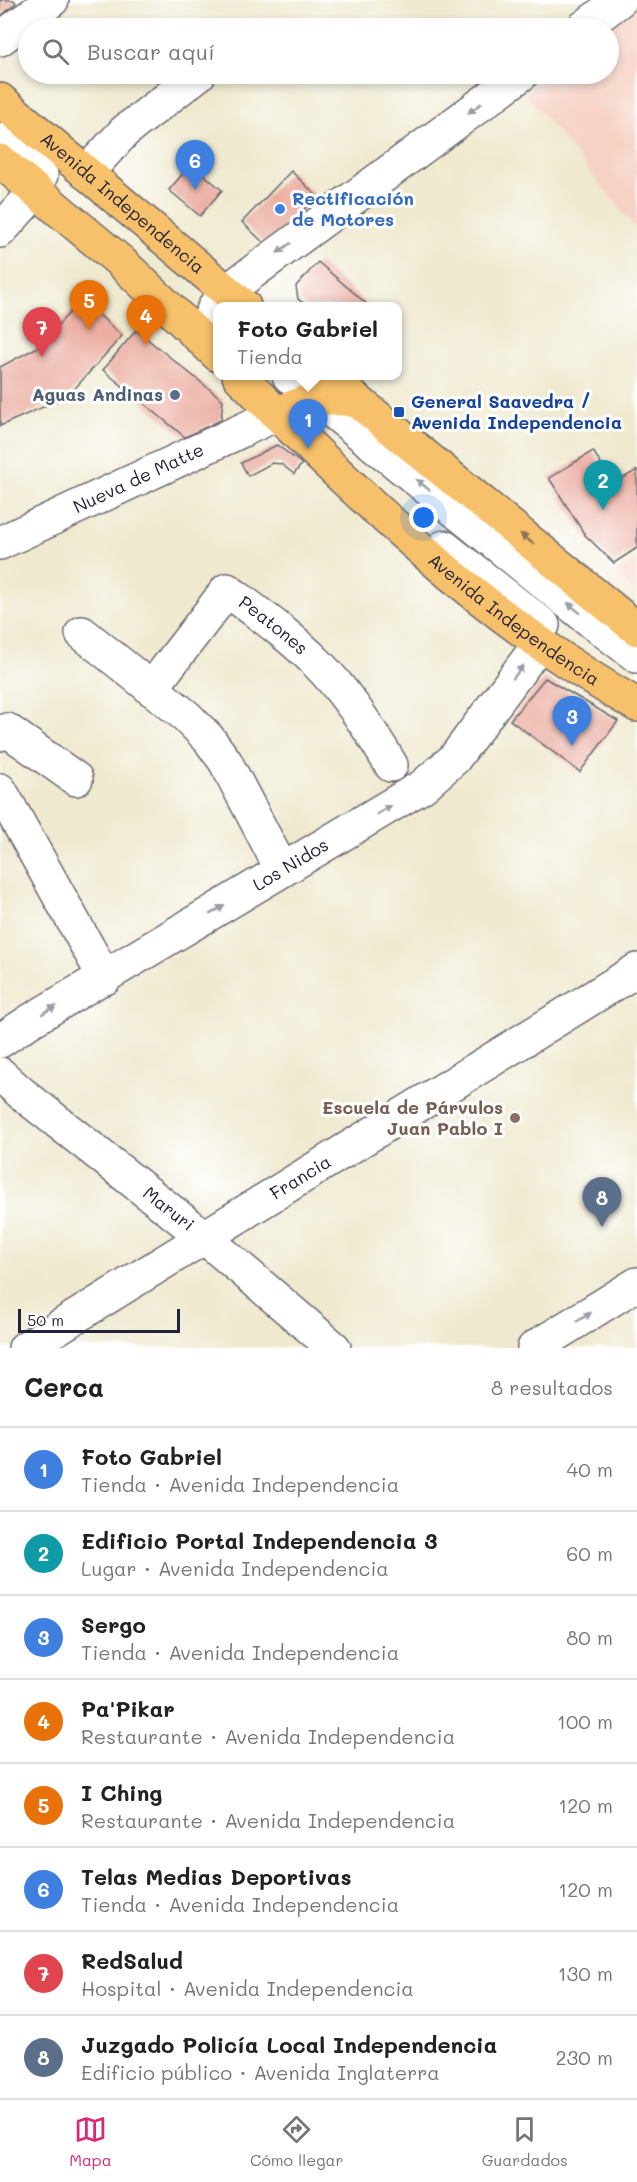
<!DOCTYPE html>
<html lang="es">
<meta charset="utf-8">
<style>
:root{--surface:#fff;--page:#f2f2f2;--text:#222;--muted:#767676;--line:#e0e0e0;--accent:#db2777}
body{margin:0;font-family:Mali,sans-serif;background:var(--page);color:var(--text)}
.scale{position:absolute;left:18px;bottom:15px;width:162px;box-sizing:border-box;padding-left:6px;border:3px solid #22223b;border-top:0;font-size:16px;line-height:21px;white-space:nowrap;color:#22223b;-webkit-text-stroke:4px #fff;paint-order:stroke}
.you{position:absolute;left:424px;top:518px;width:21px;height:21px;margin:-15px;border:4px solid #fff;border-radius:50%;background:#1a73e8;box-shadow:0 0 0 9px #1a73e833}
.badge{display:grid;place-items:center;width:39px;height:39px;border-radius:50%;background:var(--accent);color:#fff;font-size:20px;font-weight:700}
.pin{position:absolute;translate:-50% -50px;filter:drop-shadow(0 2px 3px #0008)}
.pin::after{content:'';position:absolute;top:32px;width:21px;height:18px;background:inherit;clip-path:polygon(0 0,100% 0,50% 100%)}
.popup{position:absolute;left:213px;top:302px;width:189px;height:78px;box-sizing:border-box;display:grid;place-content:center;border-radius:12px;background:var(--surface);filter:drop-shadow(0 2px 4px #0005);font-size:20px;white-space:nowrap;color:var(--muted)}
.popup b{font-size:22px;color:var(--text)}
.popup::after{content:'';position:absolute;left:50%;top:100%;margin-left:-12px;border:12px solid transparent;border-top-color:var(--surface)}
.list{margin:0;padding:0;list-style:none}
h2{display:flex;justify-content:space-between;align-items:center;height:78px;margin:0;padding:0 24px;font-size:26px}
h2 small{font-size:20px;font-weight:400;color:var(--muted)}
.list li{display:grid;grid-template-columns:39px 1fr auto;gap:18px;align-items:center;box-sizing:border-box;height:84px;padding:0 24px;border-top:2px solid var(--line)}
.list b{display:block;font-size:22px;white-space:nowrap}
.list p{margin:0;font-size:20px;white-space:nowrap;color:var(--muted)}
.list em{font-size:20px;font-style:normal;color:var(--muted)}
.icon{flex:none;width:33px;height:33px;fill:none;stroke:currentColor;stroke-width:2;stroke-linecap:round;stroke-linejoin:round}
.map{position:relative;flex:none;width:637px;height:1348px;overflow:hidden}
.search{position:absolute;background:var(--surface);box-shadow:0 3px 9px #0003;left:18px;right:18px;top:18px;height:66px;display:flex;align-items:center;gap:15px;box-sizing:border-box;padding:0 21px;border-radius:33px;color:var(--muted);font-size:22px}
.sheet{height:750px;background:var(--surface)}
nav{display:flex;justify-content:space-around;align-items:center;box-sizing:border-box;height:84px;border-top:2px solid var(--line);background:var(--surface);font-size:16px;color:var(--muted)}
nav a{display:grid;justify-items:center;gap:3px}
nav .on{color:var(--accent)}
.map>svg:first-child{display:block}
.built{fill:#f6d2c4}
.building{fill:#ebaea1}
.lines{fill:none;stroke-linecap:round;stroke-linejoin:round}
.minor-casing{stroke:#6a686f;stroke-width:36}
.major-casing{stroke:#6a686f;stroke-width:36}
.minor{stroke:#fff;stroke-width:33}
.major{stroke:#f7c06b;stroke-width:33}
.oneway{fill:#9c9ca7}
.oneway2{fill:#8c7153}
.shop-dot{fill:#3f7fe0;stroke:#fff;stroke-width:2}
.service-dot{fill:#5c6f8a;stroke:#fff;stroke-width:2}
.transit-dot{fill:#1a4fb4;stroke:#fff;stroke-width:2}
.education-dot{fill:#8d6e63;stroke:#fff;stroke-width:2}
.labels{text-anchor:middle;stroke-width:6;stroke-linejoin:round;paint-order:stroke}
.shop-label{font-size:18px;font-weight:bold;fill:#366cbe;stroke:#fff;text-anchor:start}
.street-label{font-size:18px;fill:#22223b;stroke:#fff}
.service-label{font-size:18px;font-weight:bold;fill:#4e5e75;stroke:#fff;text-anchor:end}
.transit-label{font-size:18px;font-weight:bold;fill:#164399;stroke:#fff;text-anchor:start}
.education-label{font-size:18px;font-weight:bold;fill:#785e54;stroke:#fff;text-anchor:end}
</style>
<div class="map">
<svg width="637" height="1348" viewBox="0 0 637 1348">
<rect width="100%" height="100%" fill="#fff"/>
<filter id="ink" filterUnits="userSpaceOnUse"><feTurbulence type="fractalNoise" baseFrequency=".0167" numOctaves="2"/><feDisplacementMap in="SourceGraphic" scale="12" xChannelSelector="R" yChannelSelector="G"/><feConvolveMatrix kernelMatrix="1 2 1 2 8 2 1 2 1" color-interpolation-filters="sRGB"/></filter>
<filter id="wash" filterUnits="userSpaceOnUse"><feTurbulence type="fractalNoise" baseFrequency=".008" numOctaves="4" result="noise"/><feDisplacementMap in="SourceGraphic" scale="24" xChannelSelector="R" yChannelSelector="G"/><feGaussianBlur stdDeviation="1.35" result="paint"/><feColorMatrix in="noise" values="0 0 0 0 0 0 0 0 0 0 0 0 0 0 0 0 0 1.4 0 .05"/><feComposite in="paint" operator="in"/></filter>
<g filter="url(#wash)">
<rect width="100%" height="100%" fill="#efe9cf"/>
<g class="built">
<path d="M637 5V226L635 227 525 93 549 74H608L607 28Z"/>
<path d="M637 559V593L613 574Z"/>
</g>
<g id="blocks">
<g class="building">
<path d="M0 0H14L16 3 0 17Z"/>
<path d="M191 164 222 190 200 216 169 190Z"/>
<path d="M291 171 317 196 268 247 242 222Z"/>
<path d="M318 262 369 306H307L298 299 296 286Z"/>
<path d="M82 299 122 336 68 396 0 426V367L38 347Z"/>
<path d="M136 330 223 400 221 420 185 437 103 370Z"/>
<path d="M277 445 302 464 294 474 281 464 272 463 248 476 241 463Z"/>
<path d="M593 451 613 484 637 470V548L614 563 585 535 549 478Z"/>
<path d="M545 678 618 721 580 772 510 720Z"/>
</g>
</g>
</g>
<g filter="url(#ink)">
<use href="#blocks" fill-opacity="0" stroke="#6a686f" stroke-width="1.5"/>
<g class="lines">
<defs>
<g id="minor">
<path d="M583 28 620 0"/>
<path d="M0 39 52 0"/>
<path d="M0 140 41 175"/>
<path d="M86 173 125 131 199 74"/>
<path d="M0 231 36 191"/>
<path d="M207 344C207 323 211 306 227 291L522 74"/>
<path d="M289 376 591 621 637 656"/>
<path id="s1" d="M0 543 277 414 300 425"/>
<path d="M444 547 543 625"/>
<path d="M82 633 186 716 208 738 225 761 282 870"/>
<path id="s2" d="M151 689 227 590C258 613 290 636 317 663 346 692 370 729 391 765"/>
<path d="M0 734 7 730 76 779"/>
<path d="M0 790 105 978"/>
<path id="s3" d="M0 1041 30 1021 423 786 454 759 540 643"/>
<path id="s4" d="M0 1074 21 1093 204 1237 334 1348"/>
<path id="s5" d="M25 1348 637 970"/>
<path d="M534 1348 637 1284"/>
</g>
<g id="major">
<path id="s6" d="M0 100 244 306"/>
<path d="M0 161 121 262 218 355"/>
<path id="s7" d="M239 376C360 497 486 620 637 705"/>
<path d="M327 376 637 629"/>
<path d="M277 414C306 400 325 395 357 401"/>
</g>
</defs>
<use href="#minor" class="minor-casing"/>
<use href="#major" class="major-casing"/>
<use href="#minor" class="minor"/>
<use href="#major" class="major"/>
</g>
<defs><path id="oneway-solid" d="M-6-.8H1V-3.2L6.5 0L1 3.2V.8H-6Z" transform="scale(1.5)"/></defs>
<g class="oneway">
<use href="#oneway-solid" transform="translate(475 108) rotate(144)"/>
<use href="#oneway-solid" transform="translate(284 248) rotate(144)"/>
<use href="#oneway-solid" transform="translate(423 485) rotate(-141)"/>
<use href="#oneway-solid" transform="translate(574 608) rotate(-141)"/>
<use href="#oneway-solid" transform="translate(518 672) rotate(-53)"/>
<use href="#oneway-solid" transform="translate(384 810) rotate(-31)"/>
<use href="#oneway-solid" transform="translate(217 910) rotate(-31)"/>
<use href="#oneway-solid" transform="translate(49 1010) rotate(-30)"/>
<use href="#oneway-solid" transform="translate(584 1317) rotate(-32)"/>
</g>
<use class="oneway2" href="#oneway-solid" transform="translate(527 539) rotate(-141)"/>
</g>
<circle class="shop-dot" cx="280" cy="209" r="6"/>
<circle class="service-dot" cx="175" cy="395" r="6"/>
<rect class="transit-dot" x="393" y="406" width="12" height="12" rx="3"/>
<circle class="education-dot" cx="515" cy="1118" r="6"/>
<g class="labels">
<g class="shop-label">
<text x="292" y="205">Rectificación<tspan x="292" dy="21">de Motores</tspan></text>
</g>
<g class="street-label">
<text dy="6" stroke="none"><textPath href="#s6" startOffset="160">Avenida Independencia</textPath></text>
<text dy="6" stroke="none"><textPath href="#s1" startOffset="153">Nueva de Matte</textPath></text>
<text dy="6" stroke="none"><textPath href="#s7" startOffset="368">Avenida Independencia</textPath></text>
<text dy="6" stroke="none"><textPath href="#s2" startOffset="183">Peatones</textPath></text>
<text dy="6" stroke="none"><textPath href="#s3" startOffset="340">Los Nidos</textPath></text>
<text dy="6" stroke="none"><textPath href="#s5" startOffset="324">Francia</textPath></text>
<text dy="6" stroke="none"><textPath href="#s4" startOffset="216">Maruri</textPath></text>
</g>
<g class="service-label">
<text x="163" y="401">Aguas Andinas</text>
</g>
<g class="transit-label">
<text x="411" y="408">General Saavedra /<tspan x="411" dy="21">Avenida Independencia</tspan></text>
</g>
<g class="education-label">
<text x="503" y="1114">Escuela de Párvulos<tspan x="503" dy="21">Juan Pablo I</tspan></text>
</g>
</g>
</svg>
<div class="scale">50 m</div>
<div class="you"></div>
<div class="pin badge" style="left:308px;top:449px;background:#3f7fe0">1</div>
<div class="popup"><b>Foto Gabriel</b>Tienda</div>
<div class="pin badge" style="left:603px;top:510px;background:#0f9aa8">2</div>
<div class="pin badge" style="left:572px;top:746px;background:#3f7fe0">3</div>
<div class="pin badge" style="left:146px;top:345px;background:#e8710a">4</div>
<div class="pin badge" style="left:89px;top:330px;background:#e8710a">5</div>
<div class="pin badge" style="left:195px;top:190px;background:#3f7fe0">6</div>
<div class="pin badge" style="left:42px;top:357px;background:#e0444e">7</div>
<div class="pin badge" style="left:602px;top:1227px;background:#5c6f8a">8</div>
<div class="search"><svg class="icon" aria-label="search" viewBox="0 0 24 24"><circle cx="10" cy="10" r="6"/><path d="M15 15l6 6"/></svg>Buscar aquí</div>
</div>
<section class="sheet">
<h2>Cerca<small>8 resultados</small></h2>
<ul class="list">
<li><span class="badge" style="background:#3f7fe0">1</span><div><b>Foto Gabriel</b><p>Tienda · Avenida Independencia</p></div><em>40 m</em></li>
<li><span class="badge" style="background:#0f9aa8">2</span><div><b>Edificio Portal Independencia 3</b><p>Lugar · Avenida Independencia</p></div><em>60 m</em></li>
<li><span class="badge" style="background:#3f7fe0">3</span><div><b>Sergo</b><p>Tienda · Avenida Independencia</p></div><em>80 m</em></li>
<li><span class="badge" style="background:#e8710a">4</span><div><b>Pa'Pikar</b><p>Restaurante · Avenida Independencia</p></div><em>100 m</em></li>
<li><span class="badge" style="background:#e8710a">5</span><div><b>I Ching</b><p>Restaurante · Avenida Independencia</p></div><em>120 m</em></li>
<li><span class="badge" style="background:#3f7fe0">6</span><div><b>Telas Medias Deportivas</b><p>Tienda · Avenida Independencia</p></div><em>120 m</em></li>
<li><span class="badge" style="background:#e0444e">7</span><div><b>RedSalud</b><p>Hospital · Avenida Independencia</p></div><em>130 m</em></li>
<li><span class="badge" style="background:#5c6f8a">8</span><div><b>Juzgado Policía Local Independencia</b><p>Edificio público · Avenida Inglaterra</p></div><em>230 m</em></li>
</ul>
</section>
<nav>
<a class="on"><svg class="icon" aria-label="map" viewBox="0 0 24 24"><path d="M3 6l6-2 6 2 6-2v14l-6 2-6-2-6 2zM9 4v14M15 6v14"/></svg>Mapa</a>
<a><svg class="icon" aria-label="directions" viewBox="0 0 24 24"><path d="M12 3l9 9-9 9-9-9zM9 14v-3h6M13 9l2 2-2 2"/></svg>Cómo llegar</a>
<a><svg class="icon" aria-label="saved" viewBox="0 0 24 24"><path d="M7 4h10v16l-5-4-5 4z"/></svg>Guardados</a>
</nav>
